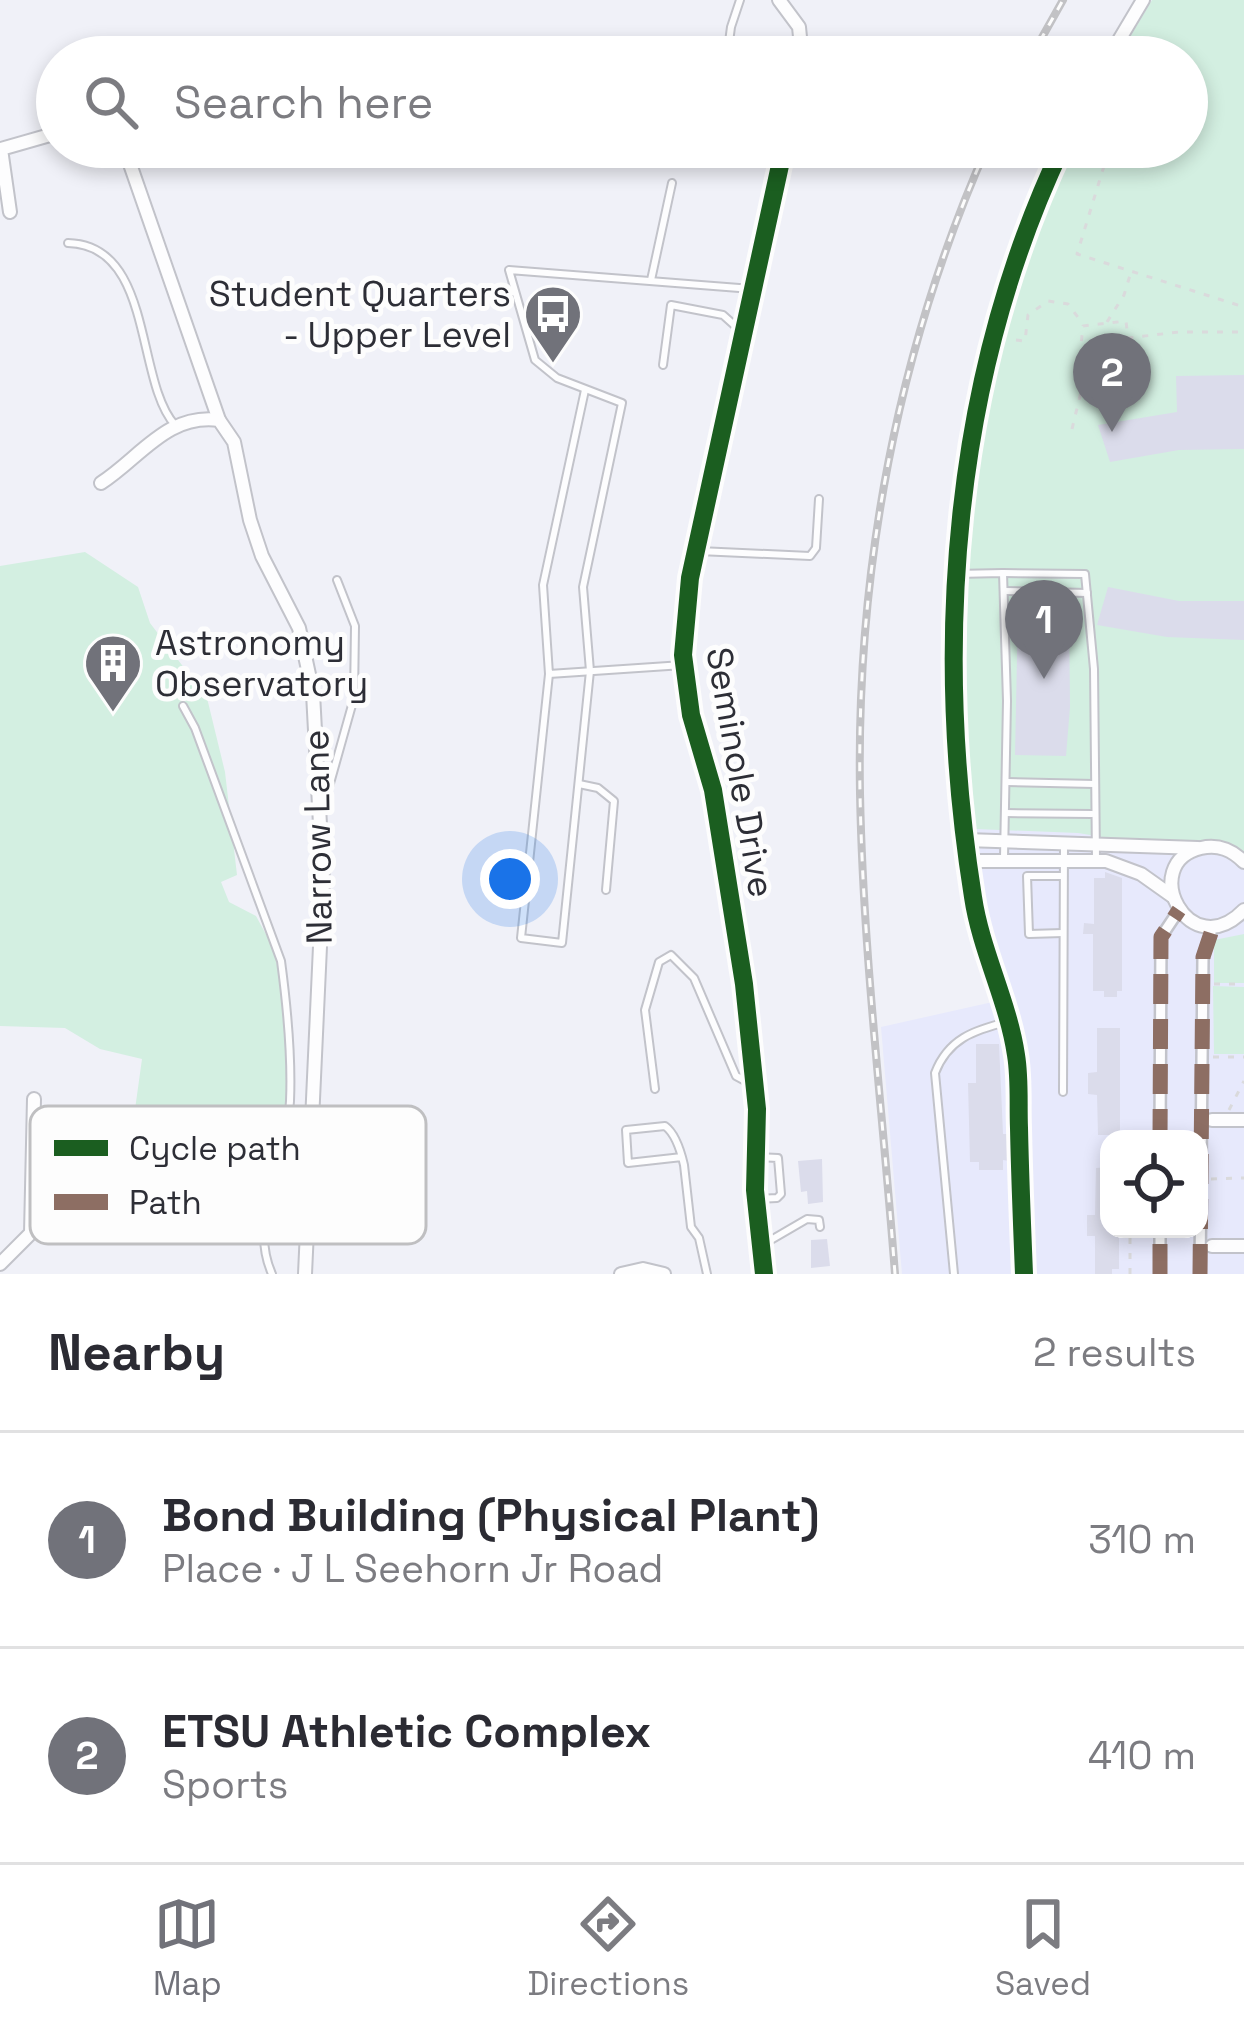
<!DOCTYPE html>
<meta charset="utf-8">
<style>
:root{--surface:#fff;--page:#f7f7f7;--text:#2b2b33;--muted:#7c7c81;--line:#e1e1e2;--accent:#71727a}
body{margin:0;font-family:"Space Grotesk",sans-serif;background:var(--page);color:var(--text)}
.controls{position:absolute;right:36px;bottom:36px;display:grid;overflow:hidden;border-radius:24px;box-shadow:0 6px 18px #0003}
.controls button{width:108px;height:108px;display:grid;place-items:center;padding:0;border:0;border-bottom:3px solid var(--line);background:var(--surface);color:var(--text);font:60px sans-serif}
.you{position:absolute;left:510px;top:879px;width:42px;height:42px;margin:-30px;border:9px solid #fff;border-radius:50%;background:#1a73e8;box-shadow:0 0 0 18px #1a73e833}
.badge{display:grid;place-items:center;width:78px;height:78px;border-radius:50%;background:var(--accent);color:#fff;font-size:39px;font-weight:700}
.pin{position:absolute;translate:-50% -99px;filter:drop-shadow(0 3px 6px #0008)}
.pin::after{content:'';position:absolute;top:63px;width:42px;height:36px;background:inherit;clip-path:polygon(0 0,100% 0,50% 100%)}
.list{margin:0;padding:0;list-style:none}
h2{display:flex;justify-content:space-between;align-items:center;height:156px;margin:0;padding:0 48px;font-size:51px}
h2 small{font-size:39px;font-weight:400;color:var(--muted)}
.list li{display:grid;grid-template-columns:78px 1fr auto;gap:36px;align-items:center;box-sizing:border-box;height:216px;padding:0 48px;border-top:3px solid var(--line)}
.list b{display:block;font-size:45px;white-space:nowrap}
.list p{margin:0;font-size:39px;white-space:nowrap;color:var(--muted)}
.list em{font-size:39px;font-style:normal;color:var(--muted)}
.icon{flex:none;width:66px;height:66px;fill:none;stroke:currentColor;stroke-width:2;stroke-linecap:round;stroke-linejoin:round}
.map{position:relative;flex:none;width:1244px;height:1274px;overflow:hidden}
.search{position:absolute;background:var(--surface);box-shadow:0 6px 18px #0003;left:36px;right:36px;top:36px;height:132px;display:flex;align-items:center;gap:30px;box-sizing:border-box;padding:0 42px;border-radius:66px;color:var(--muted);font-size:45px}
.sheet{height:588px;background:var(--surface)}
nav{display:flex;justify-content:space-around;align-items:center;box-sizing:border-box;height:168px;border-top:3px solid var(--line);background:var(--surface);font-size:33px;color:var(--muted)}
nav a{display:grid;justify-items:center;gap:6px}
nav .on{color:var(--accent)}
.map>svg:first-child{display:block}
.built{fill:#e7e9fc;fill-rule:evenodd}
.green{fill:#d3efe1}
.building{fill:#dbdceb}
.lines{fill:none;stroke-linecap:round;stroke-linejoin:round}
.service-casing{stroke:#c2c3ca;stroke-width:10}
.pedestrian-casing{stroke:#c2c3ca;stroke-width:14}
.minor-casing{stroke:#c2c3ca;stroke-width:16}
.path{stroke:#dadadc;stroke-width:3;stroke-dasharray:6 9;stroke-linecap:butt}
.service{stroke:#fdfdfe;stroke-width:6}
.pedestrian{stroke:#fdfdfe;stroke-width:9}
.minor{stroke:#fdfdfe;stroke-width:12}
.rail-casing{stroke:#c2c2c5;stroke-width:8}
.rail{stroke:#fdfdfd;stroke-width:3;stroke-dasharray:9;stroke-linecap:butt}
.quiet{stroke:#8d6e63;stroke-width:15;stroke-dasharray:30 15;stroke-linecap:butt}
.cycleway-casing{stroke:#fdfdfd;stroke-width:26}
.cycleway{stroke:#1b5e20;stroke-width:18}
.labels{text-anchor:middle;stroke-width:10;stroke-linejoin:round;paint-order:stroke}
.poi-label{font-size:36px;fill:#2d2e36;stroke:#fdfdfd;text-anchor:end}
.street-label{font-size:36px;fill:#2d2e36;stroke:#fdfdfd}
.key{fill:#fdfdfd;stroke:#bfbfc1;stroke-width:3}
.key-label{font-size:33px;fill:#2d2e36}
</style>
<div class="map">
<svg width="1244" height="1274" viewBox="0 0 1244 1274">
<rect width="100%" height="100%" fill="#f0f1f8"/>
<path class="built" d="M1152 0H1244V1274H902L881 1027 1006 999 973 901 966 847 961 690 965 560 984 414 1013 292 1071 147H1187V57H1117ZM1109 1139H1199V1229H1109Z"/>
<g class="green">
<path d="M1152 0H1244V855L1220 842 1127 841 1078 833 976 829 972 824C956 638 961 471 1016 291 1030 242 1052 195 1072 147H1187V57H1118Z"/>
<path d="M85 552 138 587 150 623 207 698 225 772 237 875 221 882 229 902 256 916 274 949 281 988 289 1070 279 1164 223 1189 222 1215 165 1228 134 1165 132 1131 142 1059 100 1049 65 1028 0 1026V566Z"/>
<path d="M1244 934V983H1214V940Z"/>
<path d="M1213 986 1244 987V1054H1214Z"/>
</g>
<g class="building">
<path d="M1244 375V449L1179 450 1110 462 1098 425 1177 412 1176 376Z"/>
<path d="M1108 587 1179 601H1244V640L1167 637 1097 625Z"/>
<path d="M1018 608 1069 609 1070 707 1066 756 1015 755Z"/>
<path d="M1105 872 1122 878V991H1117V997H1104V991H1093V934H1083L1084 923 1094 924V878H1105Z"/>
<path d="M1097 1028H1120V1135H1098L1097 1095 1088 1094V1073L1097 1072Z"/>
<path d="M976 1044H999L1003 1134H1009V1161L1003 1160V1170H979V1162H970L968 1083H976Z"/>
<path d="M822 1159 823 1202 808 1204 807 1191 801 1192 798 1161Z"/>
<path d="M1109 1167V1229H1119V1269H1112V1274H1095V1236H1087V1215H1095L1096 1168Z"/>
<path d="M827 1239 830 1266 811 1268V1240Z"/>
</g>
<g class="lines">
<defs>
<g id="service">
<path d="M727 57 731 27 740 0"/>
<path d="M68 243C154 245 135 381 175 425"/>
<path d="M651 280 672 183"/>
<path d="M663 365 671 305 723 315 742 332"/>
<path d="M585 390 543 585 549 674 683 665"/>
<path d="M699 551 810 556 816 548 819 499"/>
<path d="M1003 573 1085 574 1094 669 1096 859"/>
<path d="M956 574 1003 573 1007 701 1004 858"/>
<path d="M1004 591 1087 593"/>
<path d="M549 674 521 938 562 943 590 671 583 587 622 403 557 378 535 360 509 270 752 289"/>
<path d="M183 706 195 728 281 961C287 1006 292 1055 290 1101 287 1158 247 1218 272 1274"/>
<path d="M1007 782 1094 784"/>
<path d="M579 784 598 788 614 801 606 890"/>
<path d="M319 789 329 787 354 698 355 626 337 580"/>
<path d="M1005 813 1092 814"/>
<path d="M1063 933 1029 934 1027 876H1063"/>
<path d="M655 1089 645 1010 659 962 671 955 694 978 736 1076 751 1084"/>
<path d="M1063 1092 1064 844"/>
<path d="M682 1157 628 1163 626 1130 665 1126C676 1134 681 1152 684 1165L691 1227 699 1238 707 1274"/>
<path d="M756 1199 777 1198 781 1194 778 1158 757 1157"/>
<path d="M764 1244 807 1219 819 1220 820 1227"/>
<path d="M954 1274 935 1073C948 1039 974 1030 1007 1022"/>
</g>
<g id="pedestrian">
<path d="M1160 1139 1161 937 1179 910"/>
<path d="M1160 1274V1229"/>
<path d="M1200 1274 1203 957 1211 933"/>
</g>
<g id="minor">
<path d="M779 0 799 27 802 57"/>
<path d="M1109 57 1143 0"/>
<path d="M120 147 130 164 219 420"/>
<path d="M10 212 1 149 57 133"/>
<path d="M101 483C140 458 167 413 219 420L234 442 250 520 262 556 299 628 313 693 323 881 305 1274"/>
<path d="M966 840 1198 848"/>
<path d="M968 861H1106L1141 874 1172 896"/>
<path d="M1244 862C1232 850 1219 844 1201 848 1137 863 1189 967 1244 910"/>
<path d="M1212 1120H1244"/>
<path d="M1212 1246H1244"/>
<path d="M0 1264 31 1233 34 1099"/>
<path d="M621 1274 643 1269 664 1274"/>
<path d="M764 1274 755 1190 757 1109 744 984 713 790 691 715 683 655 690 578 784 147"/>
<path d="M1024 1274C1022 1225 1020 1177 1019 1128 1018 1104 1020 1079 1016 1055 1008 1001 981 951 973 897 933 646 952 379 1062 147"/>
</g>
</defs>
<use href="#service" class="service-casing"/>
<use href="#pedestrian" class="pedestrian-casing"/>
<use href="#minor" class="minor-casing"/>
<g class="path">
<path d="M1104 166 1077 254 1244 307"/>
<path d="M1107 322 1124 295 1131 272"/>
<path d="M1016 340 1025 341 1028 315 1048 301 1068 304 1083 324"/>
<path d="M1072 429 1086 371 1081 345 1083 326 1126 321 1128 338 1179 332H1244"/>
<path d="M1214 984H1244"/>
<path d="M1213 1057H1244"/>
<path d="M1229 1110 1244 1081"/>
<path d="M1211 1179 1244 1178"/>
<path d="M1130 1274V1229"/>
</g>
<use href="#service" class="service"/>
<use href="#pedestrian" class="pedestrian"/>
<use href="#minor" class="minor"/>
<defs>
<g id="rail">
<path d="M1031 57 1063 0"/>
<path d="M895 1274C883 1114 863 954 860 793 856 571 897 350 987 147"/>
</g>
</defs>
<use href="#rail" class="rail-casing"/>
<use href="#rail" class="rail"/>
<g class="quiet">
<path d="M1160 1139 1161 937 1179 910"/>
<path d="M1160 1274V1229"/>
<path d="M1200 1274 1203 957 1211 933"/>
</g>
<defs>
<g id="cycleway">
<path d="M764 1274 755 1190 757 1109 744 984 713 790 691 715 683 655 690 578 784 147"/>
<path d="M1024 1274C1022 1225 1020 1177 1019 1128 1018 1104 1020 1079 1016 1055 1008 1001 981 951 973 897 933 646 952 379 1062 147"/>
</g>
</defs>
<use href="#cycleway" class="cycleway-casing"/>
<use href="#cycleway" class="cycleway"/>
</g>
<defs>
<symbol id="bus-pin" viewBox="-11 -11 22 30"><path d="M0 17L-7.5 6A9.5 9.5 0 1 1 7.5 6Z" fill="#71727a" stroke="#fdfdfd"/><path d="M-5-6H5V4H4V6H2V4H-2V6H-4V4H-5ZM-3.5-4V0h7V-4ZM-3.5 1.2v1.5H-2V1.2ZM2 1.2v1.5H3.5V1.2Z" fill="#fff"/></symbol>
<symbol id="building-pin" viewBox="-11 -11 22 30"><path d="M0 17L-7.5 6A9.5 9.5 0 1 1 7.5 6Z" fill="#71727a" stroke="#fdfdfd"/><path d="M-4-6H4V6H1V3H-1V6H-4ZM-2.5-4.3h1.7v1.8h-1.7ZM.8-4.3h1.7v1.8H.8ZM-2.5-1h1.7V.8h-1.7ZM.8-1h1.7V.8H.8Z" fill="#fff"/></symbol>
</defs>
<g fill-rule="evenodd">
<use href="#bus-pin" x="520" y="281" width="66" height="90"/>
<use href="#building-pin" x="80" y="630" width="66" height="90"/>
</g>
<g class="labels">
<g class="poi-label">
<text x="511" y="306">Student Quarters<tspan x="511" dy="41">- Upper Level</tspan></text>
<text x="155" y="655" text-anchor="start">Astronomy<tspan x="155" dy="41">Observatory</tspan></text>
</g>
<g class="street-label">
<text transform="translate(741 772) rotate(80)" y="13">Seminole Drive</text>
<text transform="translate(317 837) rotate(-91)" y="13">Narrow Lane</text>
</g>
</g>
<rect x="30" y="1106" width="396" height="138" rx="18" class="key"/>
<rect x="54" y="1140" width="54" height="16" fill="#1b5e20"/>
<rect x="54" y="1194" width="54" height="16" fill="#8d6e63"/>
<g class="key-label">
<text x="129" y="1160">Cycle path</text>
<text x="129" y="1214">Path</text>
</g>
</svg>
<div class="controls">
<button><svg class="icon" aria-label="locate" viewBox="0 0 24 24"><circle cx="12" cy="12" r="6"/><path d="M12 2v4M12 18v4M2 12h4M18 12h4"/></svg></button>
</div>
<div class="you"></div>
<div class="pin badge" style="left:1044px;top:679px">1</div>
<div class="pin badge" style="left:1112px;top:432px">2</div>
<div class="search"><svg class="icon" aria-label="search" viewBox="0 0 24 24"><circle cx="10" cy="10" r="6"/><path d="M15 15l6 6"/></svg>Search here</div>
</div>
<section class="sheet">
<h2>Nearby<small>2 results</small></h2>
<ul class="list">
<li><span class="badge">1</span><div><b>Bond Building (Physical Plant)</b><p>Place · J L Seehorn Jr Road</p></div><em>310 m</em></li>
<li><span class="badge">2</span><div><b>ETSU Athletic Complex</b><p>Sports</p></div><em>410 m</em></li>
</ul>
</section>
<nav>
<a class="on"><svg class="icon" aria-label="map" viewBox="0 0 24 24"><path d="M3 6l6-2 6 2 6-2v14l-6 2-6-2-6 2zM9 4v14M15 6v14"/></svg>Map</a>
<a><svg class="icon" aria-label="directions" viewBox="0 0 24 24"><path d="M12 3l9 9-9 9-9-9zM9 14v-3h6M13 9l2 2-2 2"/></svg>Directions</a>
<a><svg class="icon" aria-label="saved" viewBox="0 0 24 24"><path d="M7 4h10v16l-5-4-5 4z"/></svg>Saved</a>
</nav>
